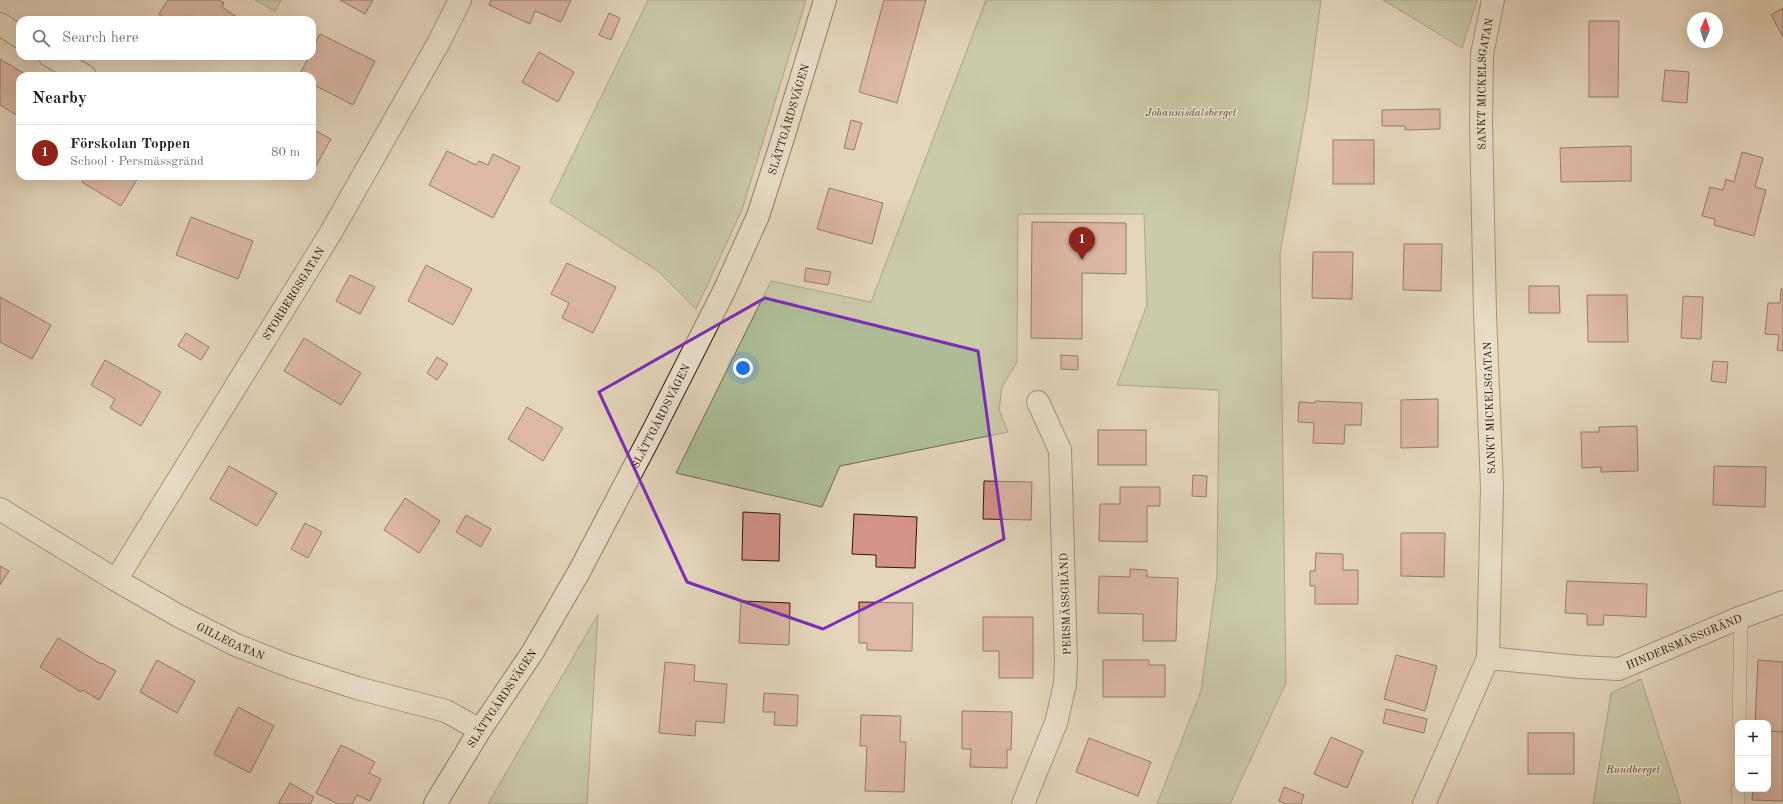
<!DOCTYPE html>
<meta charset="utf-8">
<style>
:root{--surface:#fff;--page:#f6f6f6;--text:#202124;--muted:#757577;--line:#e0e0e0;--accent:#8f2418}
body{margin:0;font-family:"Old Standard TT",serif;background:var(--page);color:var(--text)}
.controls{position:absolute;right:12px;bottom:12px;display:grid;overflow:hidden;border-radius:8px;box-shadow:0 4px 16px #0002}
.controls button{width:36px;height:36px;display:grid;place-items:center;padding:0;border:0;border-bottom:1px solid var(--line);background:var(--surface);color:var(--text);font:20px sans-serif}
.compass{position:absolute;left:1687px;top:12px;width:36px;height:36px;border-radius:50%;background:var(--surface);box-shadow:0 4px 16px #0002;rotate:3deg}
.you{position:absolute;left:743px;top:368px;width:14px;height:14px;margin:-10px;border:3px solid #fff;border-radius:50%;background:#1a73e8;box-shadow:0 0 0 6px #1a73e833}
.badge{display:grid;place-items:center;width:26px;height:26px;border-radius:50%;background:var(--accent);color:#fff;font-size:13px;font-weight:700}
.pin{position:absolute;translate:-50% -33px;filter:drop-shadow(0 1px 2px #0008)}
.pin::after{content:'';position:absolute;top:21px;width:14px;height:12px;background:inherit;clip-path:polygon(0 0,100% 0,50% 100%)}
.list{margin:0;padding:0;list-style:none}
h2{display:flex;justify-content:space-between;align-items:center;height:52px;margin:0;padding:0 16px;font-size:17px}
h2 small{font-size:13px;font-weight:400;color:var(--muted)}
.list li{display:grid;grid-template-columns:26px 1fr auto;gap:12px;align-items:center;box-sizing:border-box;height:56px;padding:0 16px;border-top:1px solid var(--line)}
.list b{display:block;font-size:15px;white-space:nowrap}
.list p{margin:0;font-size:13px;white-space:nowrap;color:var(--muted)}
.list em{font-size:13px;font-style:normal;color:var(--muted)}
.icon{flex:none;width:22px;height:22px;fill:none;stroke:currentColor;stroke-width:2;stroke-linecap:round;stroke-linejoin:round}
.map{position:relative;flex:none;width:1783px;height:804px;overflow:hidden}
.search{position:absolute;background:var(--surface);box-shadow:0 4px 16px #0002;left:16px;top:16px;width:300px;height:44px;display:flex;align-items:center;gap:10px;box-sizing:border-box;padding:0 14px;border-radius:12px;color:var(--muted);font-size:15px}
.panel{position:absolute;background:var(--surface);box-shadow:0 4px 16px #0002;left:16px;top:72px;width:300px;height:108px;border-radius:12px}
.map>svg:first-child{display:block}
.green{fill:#adbe96;stroke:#6e6a50}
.building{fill:#d5948a;stroke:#30150a}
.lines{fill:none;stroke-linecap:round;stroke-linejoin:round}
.lane-casing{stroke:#5d4536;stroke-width:14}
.street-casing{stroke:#5d4536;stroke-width:24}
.secondary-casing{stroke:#30150a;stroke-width:24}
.lane{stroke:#ede4d3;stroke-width:13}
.street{stroke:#ede4d3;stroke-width:22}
.secondary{stroke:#ede4d3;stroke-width:22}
.marked{fill:none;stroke:#7b2cbf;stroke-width:3;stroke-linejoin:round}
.labels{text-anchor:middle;stroke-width:3;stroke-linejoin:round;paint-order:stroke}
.street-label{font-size:11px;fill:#30150a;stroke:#ede4d3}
.park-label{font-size:11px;font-style:italic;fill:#564834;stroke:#ede4d3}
</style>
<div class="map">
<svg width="1783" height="804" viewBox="0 0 1783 804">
<rect width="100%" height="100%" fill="#e4d5bb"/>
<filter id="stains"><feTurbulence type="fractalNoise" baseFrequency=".005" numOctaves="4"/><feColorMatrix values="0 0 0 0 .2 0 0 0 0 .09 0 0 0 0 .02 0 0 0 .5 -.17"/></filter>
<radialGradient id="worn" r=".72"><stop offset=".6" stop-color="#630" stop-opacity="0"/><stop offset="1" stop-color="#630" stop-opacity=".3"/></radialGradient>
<g class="green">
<path d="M255 0H281L275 11Z"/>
<path d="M648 0H806L742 210 696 309 658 271 550 202Z"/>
<path d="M986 0H1321L1307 106 1280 253 1286 683 1230 804H1157L1201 691 1217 575 1219 390 1117 385 1147 305 1144 214H1018L1017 362 1002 387 999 410 1008 432 840 466 822 507 676 473 771 281 871 302Z"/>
<path d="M1383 0H1477L1462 48Z"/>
<path d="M598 614 587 804H488Z"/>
<path d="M1641 679 1681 804H1593L1611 693Z"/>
</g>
<g class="building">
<path d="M168 0H219L224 3 222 7 241 20H168L159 14Z"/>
<path d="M340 0H373L365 14Z"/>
<path d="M491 0H571L561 22 535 11 530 24 489 5Z"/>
<path d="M884 0H926L897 103 859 92Z"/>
<path d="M1783 8V37L1771 15Z"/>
<path d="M609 13 620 18 611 40 599 35Z"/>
<path d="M1589 21H1619L1618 97H1589Z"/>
<path d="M320 34 375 61 353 105 312 84V76H299L309 56H312V50Z"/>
<path d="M539 52 574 72 558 102 522 82Z"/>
<path d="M215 56H224L221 60Z"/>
<path d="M0 59 28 76H20V117L0 105Z"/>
<path d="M1665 70 1689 72 1687 103 1662 101Z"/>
<path d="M1440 109V129L1405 130V126H1382V110Z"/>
<path d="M851 120 862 123 854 150 844 148Z"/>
<path d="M312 129 331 139 312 173Z"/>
<rect x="1333" y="140" width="41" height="44"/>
<path d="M1631 146V181L1561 182 1560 148Z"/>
<path d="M447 151 476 165 479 161 488 165 493 154 520 167 493 218 429 185Z"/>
<path d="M1742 152 1763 158 1755 187 1766 190 1754 236 1714 225 1715 219 1702 216 1710 187 1723 190 1726 179 1734 182Z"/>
<path d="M86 176H139L121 206 82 182Z"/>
<path d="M829 188 883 203 872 244 817 229Z"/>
<path d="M191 217 253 241 238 279 176 255Z"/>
<path d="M1032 222 1126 223V274L1082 273V339L1031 338Z"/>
<path d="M1404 244H1442L1441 291 1403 290Z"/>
<path d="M1313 252H1353L1352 299 1312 298Z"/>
<path d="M567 263 616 287 593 333 562 318 569 303 551 294Z"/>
<path d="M426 265 472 289 453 325 408 301Z"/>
<path d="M806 268 831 272 828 285 804 281Z"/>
<path d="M350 275 375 287 360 314 336 301Z"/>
<path d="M1529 286H1559L1560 313H1529Z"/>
<path d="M1781 289H1783V351L1777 350 1779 335 1765 334 1768 303H1780Z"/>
<path d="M1587 295H1627L1628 342H1588Z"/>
<path d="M1683 296 1703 297 1701 339 1681 338Z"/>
<path d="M0 297 51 325 32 359 0 342Z"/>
<path d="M186 333 209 347 201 360 178 346Z"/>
<path d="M304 338 361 373 341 405 284 371Z"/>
<path d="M1061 355 1078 356V370L1061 369Z"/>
<path d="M437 357 448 364 437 380 427 373Z"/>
<path d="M105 360 161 392 141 426 110 408 115 399 91 385Z"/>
<path d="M1713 361 1728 362 1726 383 1711 381Z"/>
<path d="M1438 399V447L1401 448V400Z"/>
<path d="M1315 401 1362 403 1361 425H1345L1344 444 1313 443 1314 423 1298 422 1299 402 1315 403Z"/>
<path d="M527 407 563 428 543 461 508 439Z"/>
<path d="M1637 426 1638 471 1601 472V467L1582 468 1581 432H1599V427Z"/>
<rect x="1098" y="430" width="48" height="35"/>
<path d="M229 466 277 493 257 526 210 499Z"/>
<path d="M1714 466 1766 467 1765 507 1713 505Z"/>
<path d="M1193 475 1207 476 1206 497 1192 496Z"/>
<path d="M984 481 1032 482 1031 520 983 519Z"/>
<path d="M1120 487H1160V506H1147V542L1099 541 1100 504H1120Z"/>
<path d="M405 498 440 521 419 553 384 530Z"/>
<path d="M743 512 780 514 779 561 742 560Z"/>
<path d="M854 514 917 517 915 568 876 567V555L852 554Z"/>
<path d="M466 515 491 529 481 547 456 532Z"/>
<path d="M305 523 322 532 308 558 291 549Z"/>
<path d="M1401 533H1445L1444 577 1401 576Z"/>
<path d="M1316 553 1343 554V570H1358V604H1315V586H1310V571H1315Z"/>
<path d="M0 566 9 571 0 585Z"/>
<path d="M1130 569 1147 570V577L1178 578 1176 641H1143V614L1098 613 1099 576 1130 577Z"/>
<path d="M1567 581 1647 584 1646 617 1604 615 1603 625H1587V614L1565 613Z"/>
<path d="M741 601 790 603 789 645 739 643Z"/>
<path d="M859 602 913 603 912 651 867 650V643H859Z"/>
<path d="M983 617H1033V678H999V651H983Z"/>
<path d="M58 638 101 664 102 663 116 671 99 700 83 690 81 692 40 667Z"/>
<path d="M1396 655 1437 666 1425 711 1384 699Z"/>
<path d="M157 660 195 681 177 713 140 692Z"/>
<path d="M1103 660H1149V665H1165V697H1103Z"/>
<path d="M1758 660 1783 662V732L1768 731V723H1755Z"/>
<path d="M665 662 695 665 694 681 727 684 724 723 696 721 695 736 659 733Z"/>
<path d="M764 693 798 695 797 726 774 725 775 712H763Z"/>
<path d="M238 707 274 726 250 773 214 754Z"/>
<path d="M1386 709 1427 719 1424 733 1383 723Z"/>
<path d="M962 711 1012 712 1011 750H1007V768L970 767 971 749H962Z"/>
<path d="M861 715 901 716 900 742H906L904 792 865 791 867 746H860Z"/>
<path d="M1768 731 1783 732V801L1752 800 1753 789H1768Z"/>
<rect x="1528" y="733" width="46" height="41"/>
<path d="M1331 737 1363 751 1347 788 1314 774Z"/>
<path d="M1089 738 1151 762 1138 796 1076 772Z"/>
<path d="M341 745 375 762 369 773 381 779 370 801 357 795 352 804H338L316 793Z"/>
<path d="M290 783 314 797 310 804H278Z"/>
<path d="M1284 787 1304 795 1301 804H1286L1279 801Z"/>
</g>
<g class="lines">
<defs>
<g id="lane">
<path d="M1739 723 1741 618"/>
<path d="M1738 804V789"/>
</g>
<g id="street">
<path d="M0 24 20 37"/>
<path d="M50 56 85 76"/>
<path id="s1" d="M0 509 116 580 177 615 236 645 289 666 357 688 446 711 480 730"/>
<path id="s2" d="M116 580 330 234 439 42 460 0"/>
<path id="s3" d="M1488 658 1579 667 1619 669 1734 620 1783 602"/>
<path d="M1023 804 1056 723 1065 684 1066 660 1060 450 1038 402"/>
<path id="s4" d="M1424 804 1488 658 1492 488 1485 313 1481 123 1482 54 1493 0"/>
</g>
<g id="secondary">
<path id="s5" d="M435 804 480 730 532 653 579 572 654 429 724 291 758 216 783 138 825 0"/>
</g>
</defs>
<use href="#lane" class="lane-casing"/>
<use href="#street" class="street-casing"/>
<use href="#secondary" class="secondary-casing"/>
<use href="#lane" class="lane"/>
<use href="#street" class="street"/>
<use href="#secondary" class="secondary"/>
</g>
<path d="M0 0H1783V804H0ZM765 298 978 351 1004 539 823 629 687 582 599 392Z" fill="#e4d5bb" fill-opacity=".55" fill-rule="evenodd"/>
<path class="marked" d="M765 298 978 351 1004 539 823 629 687 582 599 392Z"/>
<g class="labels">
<g class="street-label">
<text dy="4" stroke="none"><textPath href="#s4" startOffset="734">SANKT MICKELSGATAN</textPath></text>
<text dy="4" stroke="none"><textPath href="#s5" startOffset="773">SLÄTTGÅRDSVÄGEN</textPath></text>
<text dy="4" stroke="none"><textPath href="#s2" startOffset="337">STORBERGSGATAN</textPath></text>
<text transform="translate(1489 408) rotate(-92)" y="4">SANKT MICKELSGATAN</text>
<text dy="4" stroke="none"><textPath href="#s5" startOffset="449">SLÄTTGÅRDSVÄGEN</textPath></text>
<text transform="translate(1065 604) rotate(-92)" y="4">PERSMÄSSGRÄND</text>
<text dy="4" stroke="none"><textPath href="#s1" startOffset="266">GILLEGATAN</textPath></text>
<text dy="4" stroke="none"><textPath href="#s3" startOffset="202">HINDERSMÄSSGRÄND</textPath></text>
<text dy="4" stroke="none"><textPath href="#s5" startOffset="125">SLÄTTGÅRDSVÄGEN</textPath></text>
</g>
<g class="park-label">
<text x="1191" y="116">Johannisdalsberget</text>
<text x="1633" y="773">Rundberget</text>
</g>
</g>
<rect width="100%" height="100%" filter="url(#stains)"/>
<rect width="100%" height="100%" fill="url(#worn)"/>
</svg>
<div class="controls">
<button>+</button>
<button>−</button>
</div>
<svg class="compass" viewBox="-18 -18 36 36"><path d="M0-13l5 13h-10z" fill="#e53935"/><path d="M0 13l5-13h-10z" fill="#757577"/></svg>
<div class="you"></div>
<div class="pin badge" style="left:1082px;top:260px">1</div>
<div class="search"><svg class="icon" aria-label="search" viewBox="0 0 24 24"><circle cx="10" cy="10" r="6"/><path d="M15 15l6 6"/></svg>Search here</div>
<section class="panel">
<h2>Nearby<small></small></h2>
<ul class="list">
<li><span class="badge">1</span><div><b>Förskolan Toppen</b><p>School · Persmässgränd</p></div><em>80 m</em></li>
</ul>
</section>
</div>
